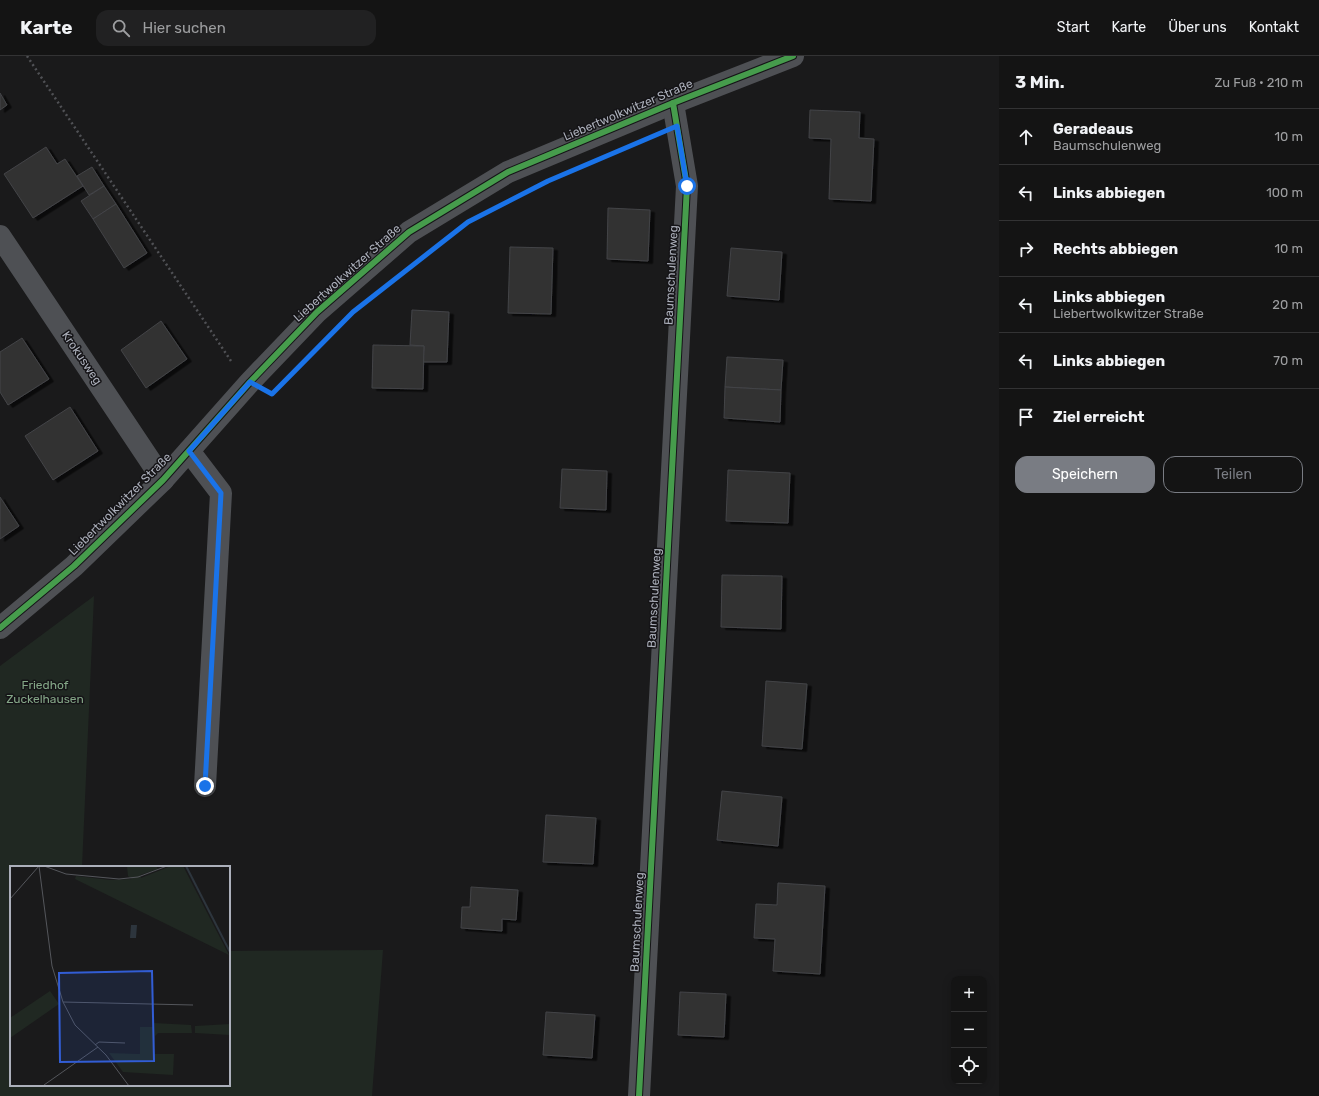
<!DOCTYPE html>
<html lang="de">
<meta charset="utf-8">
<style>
:root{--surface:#141414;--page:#212122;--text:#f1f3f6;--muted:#9d9ea0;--line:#333334;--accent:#797c83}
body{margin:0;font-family:Rubik,sans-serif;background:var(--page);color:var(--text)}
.controls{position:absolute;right:12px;bottom:12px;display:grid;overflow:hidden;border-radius:8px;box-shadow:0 2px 10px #0003}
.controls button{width:36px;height:36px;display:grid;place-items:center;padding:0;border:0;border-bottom:1px solid var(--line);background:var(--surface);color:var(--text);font:20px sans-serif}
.stop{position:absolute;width:12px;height:12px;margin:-9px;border:3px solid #1a73e8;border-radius:50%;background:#fff}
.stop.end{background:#1a73e8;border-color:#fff;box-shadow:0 1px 4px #0008}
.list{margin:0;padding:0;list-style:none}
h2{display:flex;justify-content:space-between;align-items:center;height:52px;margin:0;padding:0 16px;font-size:17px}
h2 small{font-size:13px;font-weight:400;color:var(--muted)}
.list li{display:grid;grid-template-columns:26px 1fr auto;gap:12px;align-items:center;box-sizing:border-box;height:56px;padding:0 16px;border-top:1px solid var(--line)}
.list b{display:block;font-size:15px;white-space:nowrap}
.list p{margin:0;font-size:13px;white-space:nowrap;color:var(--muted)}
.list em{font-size:13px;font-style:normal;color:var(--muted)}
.actions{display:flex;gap:8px;padding:12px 16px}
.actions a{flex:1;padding:9px 0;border:1px solid var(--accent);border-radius:12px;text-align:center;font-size:14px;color:var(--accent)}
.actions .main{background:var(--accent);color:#fff}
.icon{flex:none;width:22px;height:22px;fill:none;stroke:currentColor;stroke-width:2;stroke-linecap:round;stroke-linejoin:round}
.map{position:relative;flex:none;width:999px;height:1040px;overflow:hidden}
header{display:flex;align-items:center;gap:24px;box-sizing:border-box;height:56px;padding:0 20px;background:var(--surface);border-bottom:1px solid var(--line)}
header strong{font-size:19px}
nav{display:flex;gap:22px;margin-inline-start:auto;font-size:14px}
.search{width:280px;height:36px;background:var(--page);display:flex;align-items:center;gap:10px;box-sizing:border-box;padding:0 14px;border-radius:12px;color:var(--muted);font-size:15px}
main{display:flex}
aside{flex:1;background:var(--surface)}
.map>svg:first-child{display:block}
.green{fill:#202822}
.building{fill:#323233;stroke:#434447;filter:url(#shadow)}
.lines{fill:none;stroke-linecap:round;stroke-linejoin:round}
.path{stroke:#505155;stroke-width:2.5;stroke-dasharray:2 3;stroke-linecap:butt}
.minor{stroke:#4e5054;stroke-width:22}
.cycleway-casing{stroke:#151417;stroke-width:8}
.cycleway{stroke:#469c4c;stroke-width:6}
.route{stroke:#1a73e8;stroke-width:5}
.labels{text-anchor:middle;stroke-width:3;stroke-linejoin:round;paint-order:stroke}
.street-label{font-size:12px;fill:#acb0bb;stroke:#151417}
.park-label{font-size:12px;fill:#84a687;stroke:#151417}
.inset-river{fill:none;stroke:#2d353d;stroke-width:2}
.inset-road{fill:none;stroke:#54565b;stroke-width:1}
.view{fill:#325dd4;fill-opacity:0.15;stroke:#325dd4;stroke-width:2}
.inset-edge{fill:none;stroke:#acb0bb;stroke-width:2}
</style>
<header>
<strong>Karte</strong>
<div class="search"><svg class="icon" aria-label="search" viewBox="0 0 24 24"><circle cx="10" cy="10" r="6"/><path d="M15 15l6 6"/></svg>Hier suchen</div>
<nav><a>Start</a><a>Karte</a><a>Über uns</a><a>Kontakt</a></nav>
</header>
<main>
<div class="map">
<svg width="999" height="1040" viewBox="0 0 999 1040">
<defs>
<filter id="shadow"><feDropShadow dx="4.5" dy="2.5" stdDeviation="0" flood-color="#0009"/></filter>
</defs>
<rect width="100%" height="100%" fill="#1a1a1b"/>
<path class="green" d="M94 540 82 811H11V1029H229V895L383 894 372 1040H0V610Z"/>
<g class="building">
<path d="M0 37 7 49 0 54Z"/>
<path d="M810 54 860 56 859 82 874 83 871 145 829 143 831 83 809 82Z"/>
<path d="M46 91 57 108 65 103 83 130 33 162 4 118Z"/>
<path d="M92 111 104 130 89 139 77 120Z"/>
<path d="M104 130 116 148 93 163 81 145Z"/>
<path d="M116 148 147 197 124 212 93 163Z"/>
<path d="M608 152 650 154 648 205 607 203Z"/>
<path d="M510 191 553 192 551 258 508 257Z"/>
<path d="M731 192 782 196 779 244 727 240Z"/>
<path d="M412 254 449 256 447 306H423L424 290 410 289Z"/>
<path d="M161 265 187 303 146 332 121 294Z"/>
<path d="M22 282 49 323 8 349 0 336V296Z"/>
<path d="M373 289 424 290 423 333 372 332Z"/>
<path d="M727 301 783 304 781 334 725 331Z"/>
<path d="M725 331 781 334 780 366 724 362Z"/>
<path d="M70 351 98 395 53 424 25 380Z"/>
<path d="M562 413 607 415 606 454 560 452Z"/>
<path d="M728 414 790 417 788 467 726 465Z"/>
<path d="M0 441 19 470 0 483Z"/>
<path d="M722 519 782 520 781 573 721 571Z"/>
<path d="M766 625 807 628 802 693 762 690Z"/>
<path d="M722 735 782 741 778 790 717 784Z"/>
<path d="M546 759 596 762 593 808 543 806Z"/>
<path d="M778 827 825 830 820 918 773 915 775 883 754 882 756 848 777 849Z"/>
<path d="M471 831 518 834 516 864 502 863V875L461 872 462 851H470Z"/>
<path d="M680 936 726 938 724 981 678 979Z"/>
<path d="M546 956 595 959 592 1002 543 999Z"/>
</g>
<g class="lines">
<path class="path" d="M27 0 231 305"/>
<g class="minor">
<path d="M0 180 163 424"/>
<path d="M189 395 221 437 205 730"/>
<path d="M0 572 74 510 163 424 250 326 317 256 409 176 508 116 673 47 793 0"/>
<path d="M639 1040 687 130 673 47"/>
</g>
<defs>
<g id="cycleway">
<path d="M0 572 74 510 163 424 250 326 317 256 409 176 508 116 673 47 793 0"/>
<path d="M639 1040 687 130 673 47"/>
</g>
</defs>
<use href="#cycleway" class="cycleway-casing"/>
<use href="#cycleway" class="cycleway"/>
</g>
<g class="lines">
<path class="route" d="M205 730 221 437 189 395 250 326 272 338 353 256 468 166 548 125 677 70 687 130"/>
</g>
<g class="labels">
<g class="street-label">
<text transform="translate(628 54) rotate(-23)" y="4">Liebertwolkwitzer Straße</text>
<text transform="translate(347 217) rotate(-42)" y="4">Liebertwolkwitzer Straße</text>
<text transform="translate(671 219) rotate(-87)" y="4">Baumschulenweg</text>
<text transform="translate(82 302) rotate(56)" y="4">Krokusweg</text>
<text transform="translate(120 448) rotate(-45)" y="4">Liebertwolkwitzer Straße</text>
<text transform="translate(654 542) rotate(-87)" y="4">Baumschulenweg</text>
<text transform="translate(637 866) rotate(-87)" y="4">Baumschulenweg</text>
</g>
<g class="park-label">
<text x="45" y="633">Friedhof<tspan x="45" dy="14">Zuckelhausen</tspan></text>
</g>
</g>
<g transform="translate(10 810)">
<rect width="220" height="220" fill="#1a1a1b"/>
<path d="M117 0H146L148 3 130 9 131 12 161 0H173L219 89 65 13 66 10 100 14 122 13 118 10ZM40 125 49 138 0 172V152ZM144 157 181 159 182 167H148L145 170 144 188H164L163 209 113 206 99 187 130 188V161H144ZM220 158V169L185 167V160Z" fill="#202822"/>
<path d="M121 59H127L126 72H120Z" fill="#2d353d"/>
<path class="inset-river" d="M176 0 220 86"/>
<path class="inset-road" d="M29 0 42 100 53 136 65 159 96 189 119 220M34 0 56 8 109 13 128 11 157 0M0 33 29 0M53 136 183 139M85 179 89 176 115 177M34 219 88 181"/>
<path class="view" d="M142 105 144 195 50 196 49 107Z"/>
<rect width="220" height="220" class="inset-edge"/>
</g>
</svg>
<div class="controls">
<button>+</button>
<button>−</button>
<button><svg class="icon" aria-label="locate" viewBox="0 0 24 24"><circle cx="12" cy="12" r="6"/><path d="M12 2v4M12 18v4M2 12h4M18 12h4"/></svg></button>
</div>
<div class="stop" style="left:687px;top:130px"></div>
<div class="stop end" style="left:205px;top:730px"></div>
</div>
<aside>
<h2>3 Min.<small>Zu Fuß · 210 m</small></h2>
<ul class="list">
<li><svg class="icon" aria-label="ahead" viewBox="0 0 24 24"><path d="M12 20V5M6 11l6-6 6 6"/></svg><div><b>Geradeaus</b><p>Baumschulenweg</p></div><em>10 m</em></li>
<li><svg class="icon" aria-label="left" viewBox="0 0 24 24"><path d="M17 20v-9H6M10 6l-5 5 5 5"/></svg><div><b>Links abbiegen</b></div><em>100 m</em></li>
<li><svg class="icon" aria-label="right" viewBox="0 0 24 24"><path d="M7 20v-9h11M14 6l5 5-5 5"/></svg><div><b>Rechts abbiegen</b></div><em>10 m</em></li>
<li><svg class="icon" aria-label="left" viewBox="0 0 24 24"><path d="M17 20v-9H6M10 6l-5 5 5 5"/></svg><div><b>Links abbiegen</b><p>Liebertwolkwitzer Straße</p></div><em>20 m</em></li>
<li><svg class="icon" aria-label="left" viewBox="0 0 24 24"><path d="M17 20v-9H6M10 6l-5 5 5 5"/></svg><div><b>Links abbiegen</b></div><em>70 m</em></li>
<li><svg class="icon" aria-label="arrive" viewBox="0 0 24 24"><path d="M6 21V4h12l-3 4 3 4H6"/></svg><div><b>Ziel erreicht</b></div></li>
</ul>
<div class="actions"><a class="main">Speichern</a><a>Teilen</a></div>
</aside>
</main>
